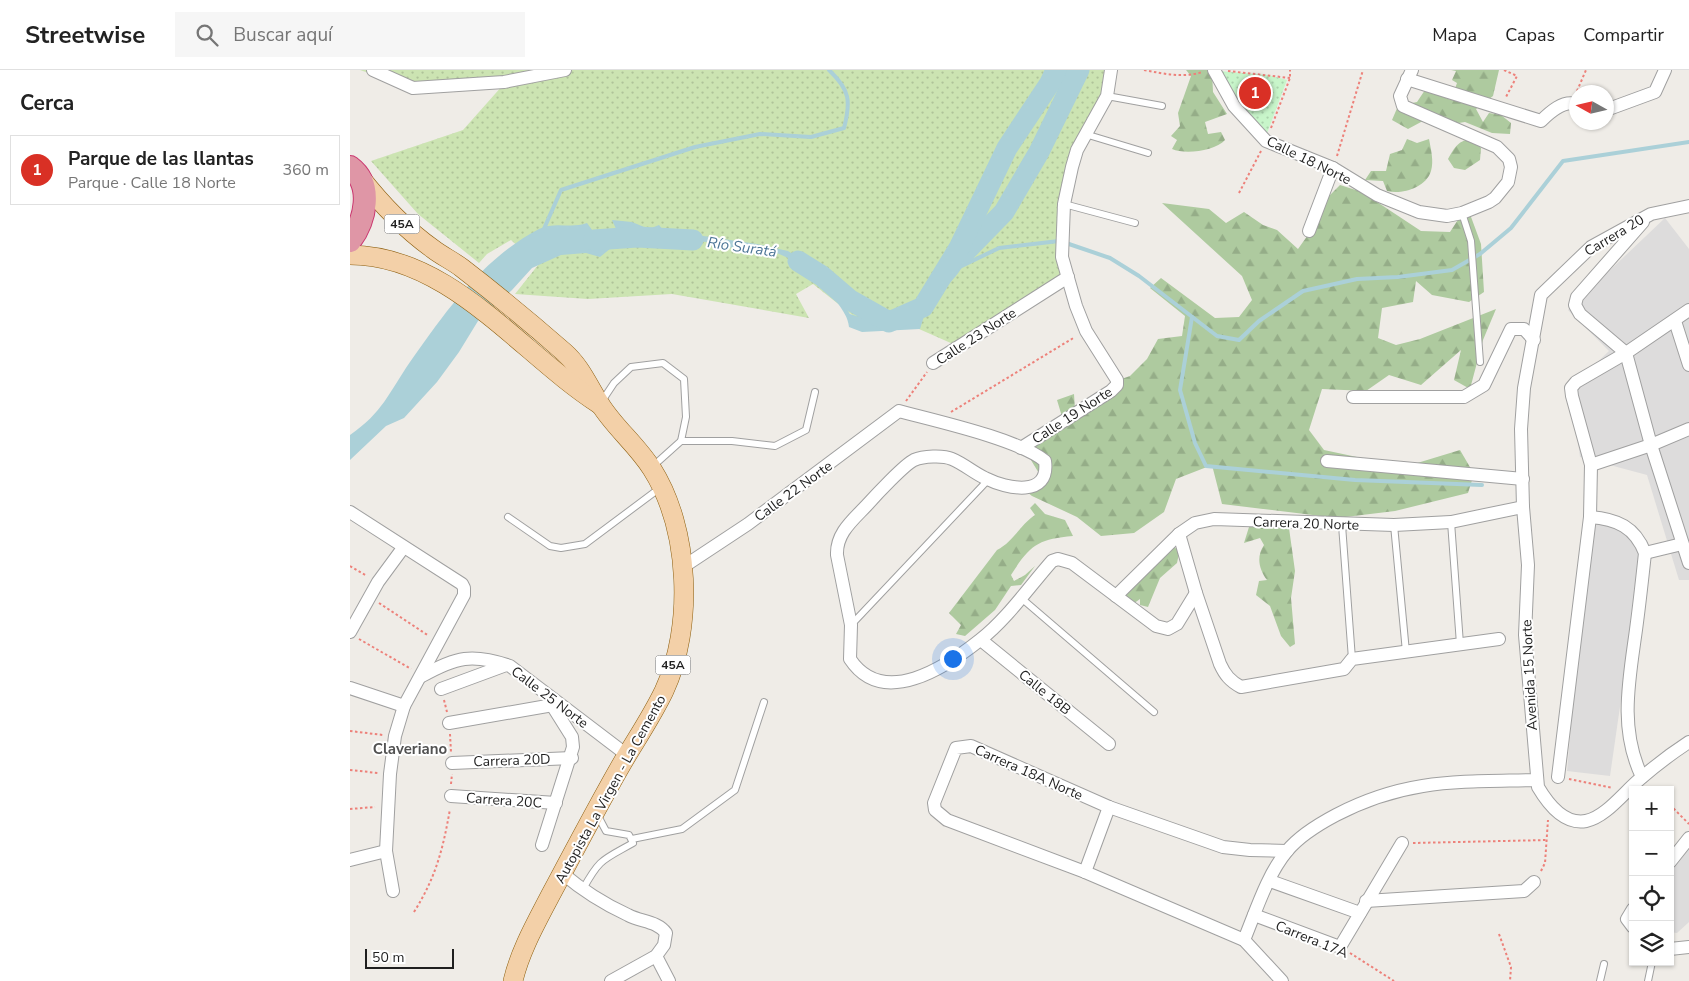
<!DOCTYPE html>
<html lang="es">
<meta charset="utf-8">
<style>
:root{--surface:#fff;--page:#f6f6f6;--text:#222;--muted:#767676;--line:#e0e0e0;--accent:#d93025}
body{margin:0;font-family:"Nunito Sans",sans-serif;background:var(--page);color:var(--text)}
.controls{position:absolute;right:15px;bottom:15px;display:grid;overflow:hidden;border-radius:0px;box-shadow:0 1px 4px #0004}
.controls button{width:45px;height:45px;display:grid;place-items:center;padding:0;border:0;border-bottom:1px solid var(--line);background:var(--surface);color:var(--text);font:25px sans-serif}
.compass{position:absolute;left:1219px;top:15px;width:45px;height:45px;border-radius:50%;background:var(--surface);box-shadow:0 1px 4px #0004;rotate:278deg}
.scale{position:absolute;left:15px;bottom:12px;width:89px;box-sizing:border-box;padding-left:5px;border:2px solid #1f1f1f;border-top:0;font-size:14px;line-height:18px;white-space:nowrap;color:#1f1f1f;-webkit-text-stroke:4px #fff;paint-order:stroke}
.you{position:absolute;left:602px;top:588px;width:18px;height:18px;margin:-12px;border:4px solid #fff;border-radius:50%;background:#1a73e8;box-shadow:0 0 0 8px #1a73e833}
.badge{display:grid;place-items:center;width:32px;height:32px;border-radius:50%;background:var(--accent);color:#fff;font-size:16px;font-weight:700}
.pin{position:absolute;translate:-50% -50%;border:2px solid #fff;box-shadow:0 1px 5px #0006}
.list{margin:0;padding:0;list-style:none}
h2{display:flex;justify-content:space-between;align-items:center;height:65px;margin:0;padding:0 20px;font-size:21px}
h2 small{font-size:16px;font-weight:400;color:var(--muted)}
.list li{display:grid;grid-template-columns:32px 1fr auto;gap:15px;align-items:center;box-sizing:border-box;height:70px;margin:0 10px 10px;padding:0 10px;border:1px solid var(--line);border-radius:0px}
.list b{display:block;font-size:19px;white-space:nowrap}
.list p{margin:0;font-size:16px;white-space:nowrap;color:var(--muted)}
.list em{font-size:16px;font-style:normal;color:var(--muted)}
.icon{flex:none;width:28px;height:28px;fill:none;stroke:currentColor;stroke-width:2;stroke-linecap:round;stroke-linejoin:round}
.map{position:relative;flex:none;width:1339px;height:911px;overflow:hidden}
header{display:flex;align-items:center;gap:30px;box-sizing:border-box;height:70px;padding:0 25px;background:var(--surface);border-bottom:1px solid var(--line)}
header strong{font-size:24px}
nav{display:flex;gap:28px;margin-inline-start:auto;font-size:18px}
.search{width:350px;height:45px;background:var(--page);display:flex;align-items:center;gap:12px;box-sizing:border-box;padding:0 18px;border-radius:0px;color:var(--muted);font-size:19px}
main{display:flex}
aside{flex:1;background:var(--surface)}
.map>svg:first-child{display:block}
.residential{fill:#dddcdc}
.grass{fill:url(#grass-dots)}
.forest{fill:url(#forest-firs)}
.park{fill:url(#park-dots)}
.water{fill:#abd0d8}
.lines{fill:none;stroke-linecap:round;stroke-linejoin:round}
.stream{stroke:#abd0d8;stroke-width:4}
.river{stroke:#abd0d8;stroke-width:21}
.lane-casing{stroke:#a0a0a0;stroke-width:8}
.street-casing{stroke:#a0a0a0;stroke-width:14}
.primary-casing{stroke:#8c5e0e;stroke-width:20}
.highway-casing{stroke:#ca366f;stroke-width:24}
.path{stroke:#ed817a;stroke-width:2;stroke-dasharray:2.5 2.5;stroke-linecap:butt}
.lane{stroke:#fff;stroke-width:6}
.street{stroke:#fff;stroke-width:12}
.primary{stroke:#f3d0a8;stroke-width:19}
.highway{stroke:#df96a6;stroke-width:22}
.labels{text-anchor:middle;stroke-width:4;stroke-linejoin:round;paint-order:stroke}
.shield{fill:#fff;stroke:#626262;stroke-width:1}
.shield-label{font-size:12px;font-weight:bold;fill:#1f1f1f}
.street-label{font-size:14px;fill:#1f1f1f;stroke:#fff}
.water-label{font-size:15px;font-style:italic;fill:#4d7697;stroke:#fff}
.neighbourhood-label{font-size:15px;font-weight:bold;fill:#525252;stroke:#fff}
</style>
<header>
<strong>Streetwise</strong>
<div class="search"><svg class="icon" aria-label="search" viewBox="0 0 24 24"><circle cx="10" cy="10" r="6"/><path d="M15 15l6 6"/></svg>Buscar aquí</div>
<nav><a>Mapa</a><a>Capas</a><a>Compartir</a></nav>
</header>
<main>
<aside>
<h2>Cerca<small></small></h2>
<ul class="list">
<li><span class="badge">1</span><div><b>Parque de las llantas</b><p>Parque · Calle 18 Norte</p></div><em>360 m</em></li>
</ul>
</aside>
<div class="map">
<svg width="1339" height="911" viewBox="0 0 1339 911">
<defs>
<pattern id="grass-dots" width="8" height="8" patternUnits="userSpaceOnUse" patternTransform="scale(1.25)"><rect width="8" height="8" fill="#cce4b2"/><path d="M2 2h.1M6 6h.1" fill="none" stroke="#afc399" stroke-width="1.8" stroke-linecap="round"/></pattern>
<pattern id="forest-firs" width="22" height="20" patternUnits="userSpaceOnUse" patternTransform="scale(1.25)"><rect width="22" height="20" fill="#aeca9f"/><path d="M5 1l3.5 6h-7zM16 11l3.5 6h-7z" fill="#95ad88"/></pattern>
<pattern id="park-dots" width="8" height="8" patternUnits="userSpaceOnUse" patternTransform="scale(1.25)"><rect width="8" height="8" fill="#c8f5ca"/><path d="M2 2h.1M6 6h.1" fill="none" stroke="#abd2ad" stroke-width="1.8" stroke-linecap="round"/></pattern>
</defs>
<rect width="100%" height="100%" fill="#efece7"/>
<g class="residential">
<path d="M1315 148 1339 179V510H1329L1297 405 1230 387 1221 318 1259 281 1218 240Z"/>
<path d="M1240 447 1294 470 1260 706 1217 701Z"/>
<path d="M1339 769V852L1327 863 1320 862V795Z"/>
</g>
<path class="grass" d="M10 0H761L722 97 714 205 603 274 569 259 506 248 463 214 446 224 459 248 322 224 238 229 165 224 188 195 161 170 137 184 129 193 68 144 21 91 113 60 153 15 51 14Z"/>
<g class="forest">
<path d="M836 0H862L863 22 877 44 855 52 858 64 871 62 875 70C865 81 835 85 822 79L827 70 821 66 830 56 828 43 841 6Z"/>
<path d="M1101 0H1149L1143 26 1126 39 1133 52 1139 43 1151 45 1161 53 1160 64 1142 63 1115 52 1096 55 1084 50 1071 52 1058 59 1042 50 1048 36 1067 32 1075 20 1101 30 1107 13 1102 10 1106 1Z"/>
<path d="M1057 69 1067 73 1079 69C1081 80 1084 91 1081 101 1076 118 1051 125 1037 121L1033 111 1015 110 1021 101H1036L1040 84 1052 80Z"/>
<path d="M1123 69 1131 78 1130 90 1115 100 1104 98 1098 89C1105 77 1108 70 1123 69Z"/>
<path d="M990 115 1012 122 1071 161 1100 162 1117 136 1131 174 1134 222 1119 232 1082 225 1066 211 1063 232 1032 238 1028 268 1046 275 1070 269 1146 239 1133 270 1120 319 1104 310 1111 280 1071 315 1039 305 1016 321 972 319 959 360 974 380 1021 390 1064 394 1110 380 1124 404 1118 423 1045 441 987 448 872 434 862 395 826 409 814 442 784 463 751 466 727 447 682 426 668 415 693 410 681 390 687 361 713 350 707 330 724 324 725 340 745 332 760 313 780 306 797 289 808 269 832 266 835 246 800 218 811 208 865 248 889 247 902 230 892 206 812 133 859 139 876 153 894 142 913 155 927 160 948 179 965 155 977 128Z"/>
<path d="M685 433 695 444 715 450 723 466C688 469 680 475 661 505L664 511 675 505 685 496 671 515 661 516 645 540 615 566 606 564 611 555 599 543 647 480C664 471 670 455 685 445L680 438Z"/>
<path d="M904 454C914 460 921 459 931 454L939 458 945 501 941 528 945 574 940 577 931 566 920 536 906 525 909 511 917 510C909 499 906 487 914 475L910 468 894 473 899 457Z"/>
<path d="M819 477 830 479 827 493 810 508 798 537 790 535V529L783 534 775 529 778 516 806 488 811 491Z"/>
</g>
<path class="park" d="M868 1 918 5 937 10 916 66 884 36Z"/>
<path class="water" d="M713 0H720L649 105 620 171C621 200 591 218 577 240 574 245 572 253 570 259L512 262 499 257C498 247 493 241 487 232 464 196 414 166 371 180L362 172 318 171 309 163 299 167 277 165 250 187 236 183 211 185 182 198 162 220 128 251 109 282 87 312 54 348 36 356 0 390V365C33 342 38 324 60 292 96 241 132 189 189 159 205 151 221 159 237 153L245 164 267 161 262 150 282 152 299 159 309 155 313 160 407 174 438 181 463 197 476 209 500 244 515 249 551 253 563 247 575 235 601 206 608 192 604 184 608 170 620 162 649 100Z"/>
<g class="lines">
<g class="stream">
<path d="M193 161 211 120 345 77 410 64 461 67 494 58C501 31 500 20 479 0"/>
<path d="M716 173 760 188 789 206 867 266 889 270 909 251 953 221 1007 209 1048 207 1102 200 1130 184 1161 158 1213 91 1339 72"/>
<path d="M591 206 649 178 709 171"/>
<path d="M842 247 830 320 845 373 856 396 1005 410 1132 415"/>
</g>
<g class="river">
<path d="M244 170 287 167 343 170"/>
<path d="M611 186 654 142 689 82 729 0"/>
<path d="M448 191 472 206 500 230 539 252 573 237 609 178 657 78 700 13 706 0"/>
</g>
<defs>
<g id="lane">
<path d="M757 26 812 36"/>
<path d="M735 64 798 83"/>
<path d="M714 134 785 153"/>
<path d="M1112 143 1121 171 1130 292"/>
<path d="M252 331 264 313 281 297 313 293 334 309 336 347 331 371"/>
<path d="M302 397 331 371H382L425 376 456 360 465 322"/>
<path d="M158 447 200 476 211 478 235 474 310 418"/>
<path d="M1101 452 1110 574"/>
<path d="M992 455 1002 589"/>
<path d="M1044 455 1056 582"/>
<path d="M670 527 804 642"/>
<path d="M501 555 638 410"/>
<path d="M282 769 332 759 385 720 414 632"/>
<path d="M233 819C250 788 253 790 283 773L279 765 256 761 248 746"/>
<path d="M1250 911 1254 894"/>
<path d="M1298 911 1302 892"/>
</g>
<g id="street">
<path d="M23 0 63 18 154 12 215 0"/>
<path d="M864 0 884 36 916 71 983 98 1027 125 1069 142 1097 146 1112 143 1139 132 1145 128 1158 112 1161 97 1159 89 1147 77 1053 36 1050 26 1062 0"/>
<path d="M1057 9 1191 51C1200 42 1213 30 1226 34"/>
<path d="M1256 40 1305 22 1315 0"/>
<path d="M1339 136 1301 144 1241 177 1191 225 1174 318 1171 359 1173 437 1178 495 1175 565 1188 717C1198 734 1214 755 1236 751 1256 747 1274 722 1290 709 1305 696 1322 683 1339 672"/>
<path d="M1293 152 1227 227 1225 235 1230 244 1276 283 1301 375 1339 493"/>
<path d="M959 161 983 98"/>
<path d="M1325 251 1339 295"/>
<path d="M583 293 718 207"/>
<path d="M1003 327H1114L1134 315 1161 259H1174L1184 270"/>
<path d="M671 378 761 321 767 315V310L736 261 726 236 712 187 714 134 722 97 727 80 757 26 761 0"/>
<path d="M977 391 1173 409"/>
<path d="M1241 395 1301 375 1339 359"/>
<path d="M0 442 112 514 114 518V525L54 636 45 666 40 704 36 781 43 821"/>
<path d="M1240 447C1267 449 1285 457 1295 483 1292 511 1289 539 1285 567 1278 616 1270 661 1292 707"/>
<path d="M829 464 846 523 870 594C875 605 880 611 891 617L994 599 1002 589 1149 569"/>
<path d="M1295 483 1332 474"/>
<path d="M333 497 398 454 549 341C586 351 668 369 695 391 700 428 657 419 635 408 624 403 614 394 602 389 593 385 573 386 564 390 554 395 526 425 517 435 503 450 486 463 487 485L501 555 500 589C533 639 596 597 630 570 657 549 679 517 702 491L708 489 722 493 806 556 818 559 827 554 846 523"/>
<path d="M766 526 829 464 845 453 864 449 1044 455 1101 452 1173 437"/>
<path d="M0 562 28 512 53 478"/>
<path d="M631 570 759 674"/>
<path d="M72 606C106 587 122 583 160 596L277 685"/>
<path d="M0 618 54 636"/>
<path d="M91 619 156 595"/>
<path d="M99 653 203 635"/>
<path d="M102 693 222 688"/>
<path d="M1208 707 1240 447 1241 395 1222 326 1221 318 1226 312 1276 283 1339 240"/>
<path d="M101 726 206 733"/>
<path d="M192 775 223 677 222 667 200 632"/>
<path d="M0 790 36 781"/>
<path d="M1320 792 1339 768"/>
<path d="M735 802 759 737"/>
<path d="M212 803C232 820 254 834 278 845 291 852 307 851 316 863L314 875 306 886 261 911"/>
<path d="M920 811 1010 843"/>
<path d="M1016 831 1174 821 1184 812"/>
<path d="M1283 839 1277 849 1283 857"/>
<path d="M904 845 990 877 1052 773"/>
<path d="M894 870C906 841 917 805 937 781 950 765 969 754 986 745 1057 708 1110 712 1186 710"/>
<path d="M1320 879 1339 877"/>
<path d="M306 886 319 911"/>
<path d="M932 911 894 870 735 802 597 750 585 740 584 733 606 678 621 676 759 737 856 771 873 777 900 780 937 781"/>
</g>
<g id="primary">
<path d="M10 107C32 135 55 159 83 179 92 186 103 191 112 198 147 225 181 253 214 282 231 297 238 315 250 334 264 357 287 375 302 399 340 459 344 557 314 621 301 648 285 671 270 697 246 739 223 783 200 826 186 853 170 881 163 911"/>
<path d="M0 185C100 185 171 284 249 334"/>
</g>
<path id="highway" d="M0 97C24 115 15 151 0 171"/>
</defs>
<use href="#lane" class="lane-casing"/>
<use href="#street" class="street-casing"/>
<use href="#primary" class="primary-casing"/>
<use href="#highway" class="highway-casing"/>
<g class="path">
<path d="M794 0C815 4 832 8 853 2"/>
<path d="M1154 0 1167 6 1156 27"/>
<path d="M878 1 940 8"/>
<path d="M1227 21 1236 0"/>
<path d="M921 58 940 8V0"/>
<path d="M987 86 1013 0"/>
<path d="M889 123 911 81"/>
<path d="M556 331 577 302"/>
<path d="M601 342 725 267"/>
<path d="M0 496 17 506"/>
<path d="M29 533 79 566"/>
<path d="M9 569 61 599"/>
<path d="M94 630 97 642"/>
<path d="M0 661 33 665"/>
<path d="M100 664 101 682"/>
<path d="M0 700 28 703"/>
<path d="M1219 709 1263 718"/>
<path d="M101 714 102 704"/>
<path d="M1320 735 1339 754"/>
<path d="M0 739 25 737"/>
<path d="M1063 773 1198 770"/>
<path d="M1191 801 1195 793 1198 750"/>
<path d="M64 842C86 807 93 779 100 739"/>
<path d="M1149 864 1161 897 1160 911"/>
<path d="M1000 883 1044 911"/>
</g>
<use href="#lane" class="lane"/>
<use href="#street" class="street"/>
<use href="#primary" class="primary"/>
<use href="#highway" class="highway"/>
</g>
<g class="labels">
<g class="shield">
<rect x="34.5" y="144.5" width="35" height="19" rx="4"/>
<rect x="305.5" y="585.5" width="35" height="19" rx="4"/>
</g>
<g class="shield-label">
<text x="52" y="158">45A</text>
<text x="323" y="599">45A</text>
</g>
<g class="street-label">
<text transform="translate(959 90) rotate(26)" y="5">Calle 18 Norte</text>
<text transform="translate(1264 165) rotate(-31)" y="5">Carrera 20</text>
<text transform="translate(626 266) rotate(-33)" y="5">Calle 23 Norte</text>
<text transform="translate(722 345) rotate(-33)" y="5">Calle 19 Norte</text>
<text transform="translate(443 421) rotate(-36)" y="5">Calle 22 Norte</text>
<text transform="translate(956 453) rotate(2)" y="5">Carrera 20 Norte</text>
<text transform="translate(1179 605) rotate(-93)" y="5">Avenida 15 Norte</text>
<text transform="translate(695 622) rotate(39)" y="5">Calle 18B</text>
<text transform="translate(200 627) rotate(37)" y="5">Calle 25 Norte</text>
<text transform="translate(162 690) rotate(-2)" y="5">Carrera 20D</text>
<text transform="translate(679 702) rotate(24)" y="5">Carrera 18A Norte</text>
<text transform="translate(260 719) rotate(-61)" y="5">Autopista La Virgen - La Cemento</text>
<text transform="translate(154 730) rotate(4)" y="5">Carrera 20C</text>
<text transform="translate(962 869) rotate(22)" y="5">Carrera 17A</text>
</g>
<g class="water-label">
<text transform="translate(392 177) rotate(8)" y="5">Río Suratá</text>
</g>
<g class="neighbourhood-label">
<text x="60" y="684">Claveriano</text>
</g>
</g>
</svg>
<div class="controls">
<button>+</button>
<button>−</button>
<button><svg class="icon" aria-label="locate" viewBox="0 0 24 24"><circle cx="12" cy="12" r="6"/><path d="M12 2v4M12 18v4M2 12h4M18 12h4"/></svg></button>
<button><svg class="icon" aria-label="layers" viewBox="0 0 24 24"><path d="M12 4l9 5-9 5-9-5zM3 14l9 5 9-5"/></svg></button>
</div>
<svg class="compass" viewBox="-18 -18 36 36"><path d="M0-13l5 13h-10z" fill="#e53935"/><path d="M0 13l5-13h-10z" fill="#767676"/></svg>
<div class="scale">50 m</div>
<div class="you"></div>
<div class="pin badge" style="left:905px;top:23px">1</div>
</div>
</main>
